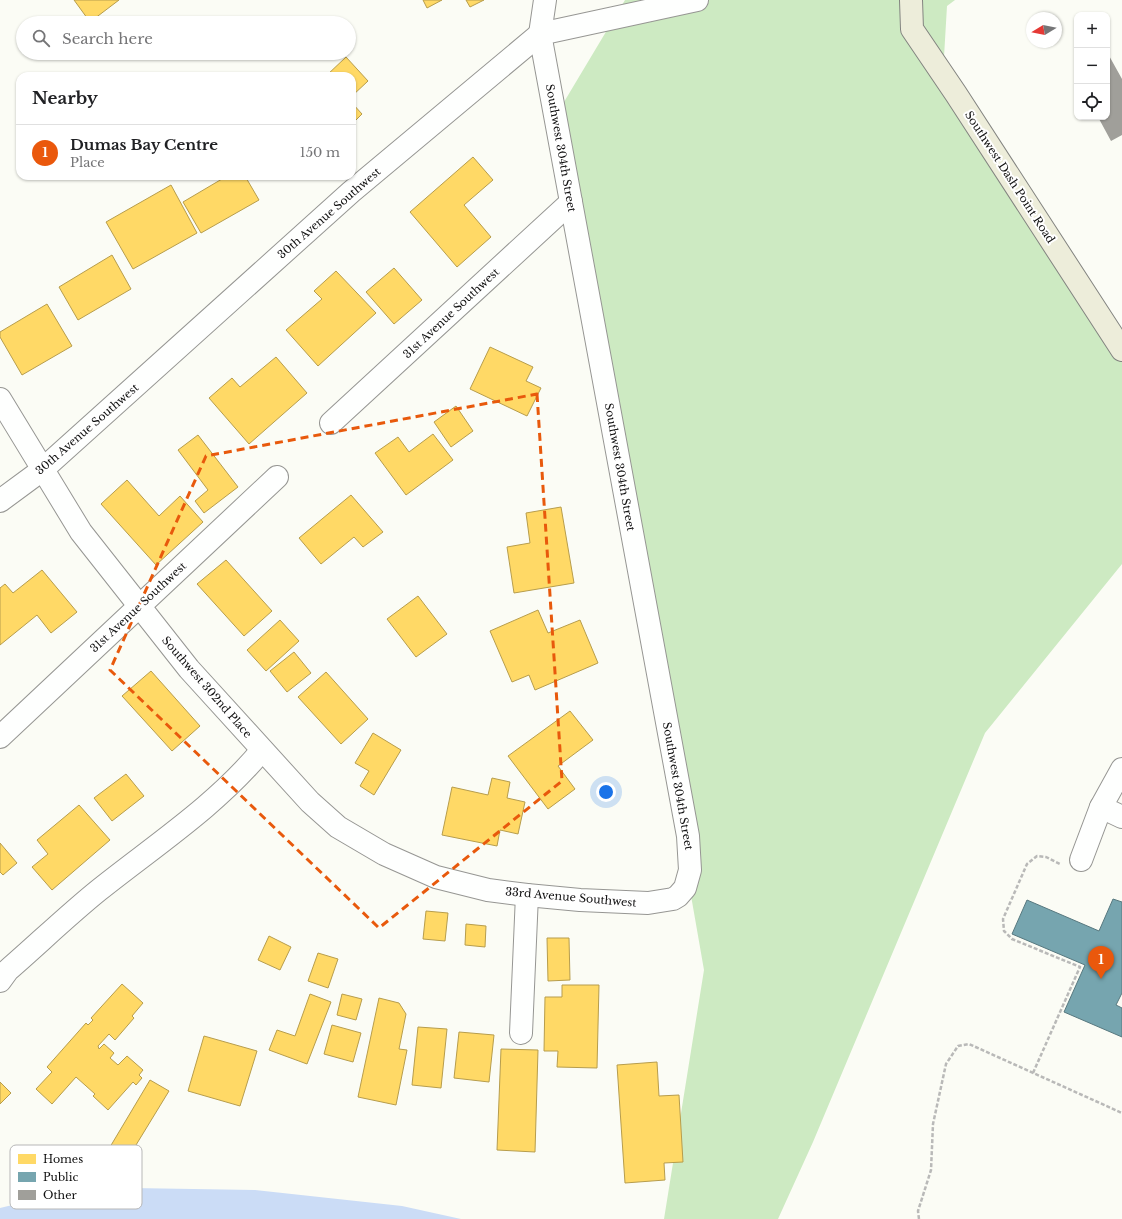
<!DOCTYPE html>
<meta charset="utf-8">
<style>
:root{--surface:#fff;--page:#f6f6f6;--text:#202124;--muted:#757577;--line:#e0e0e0;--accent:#ea580c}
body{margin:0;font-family:"Libre Baskerville",serif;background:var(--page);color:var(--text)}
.controls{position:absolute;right:12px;top:12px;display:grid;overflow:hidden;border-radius:8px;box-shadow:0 1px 3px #0004}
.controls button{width:36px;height:36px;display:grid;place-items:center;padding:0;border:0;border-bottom:1px solid var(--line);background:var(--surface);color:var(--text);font:20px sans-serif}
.compass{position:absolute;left:1026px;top:12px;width:36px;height:36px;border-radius:50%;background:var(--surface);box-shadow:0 1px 3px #0004;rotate:260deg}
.you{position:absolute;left:606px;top:792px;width:14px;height:14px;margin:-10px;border:3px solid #fff;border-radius:50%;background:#1a73e8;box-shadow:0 0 0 6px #1a73e833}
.badge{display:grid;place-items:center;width:26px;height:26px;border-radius:50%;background:var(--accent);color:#fff;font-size:13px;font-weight:700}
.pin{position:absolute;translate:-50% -33px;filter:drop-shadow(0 1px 2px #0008)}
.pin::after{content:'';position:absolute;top:21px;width:14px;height:12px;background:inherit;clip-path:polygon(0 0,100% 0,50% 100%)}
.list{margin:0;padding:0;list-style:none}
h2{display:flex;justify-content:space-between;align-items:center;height:52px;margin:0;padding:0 16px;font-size:17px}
h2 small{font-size:13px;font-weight:400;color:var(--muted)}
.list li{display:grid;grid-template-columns:26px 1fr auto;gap:12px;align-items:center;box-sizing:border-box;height:56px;padding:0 16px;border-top:1px solid var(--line)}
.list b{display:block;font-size:15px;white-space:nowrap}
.list p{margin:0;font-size:13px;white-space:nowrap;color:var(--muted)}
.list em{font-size:13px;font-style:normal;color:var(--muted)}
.icon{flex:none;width:22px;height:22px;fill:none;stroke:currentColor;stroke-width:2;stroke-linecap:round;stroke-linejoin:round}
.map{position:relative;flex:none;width:1122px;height:1219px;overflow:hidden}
.search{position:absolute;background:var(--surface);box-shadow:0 1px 3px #0004;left:16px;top:16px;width:340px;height:44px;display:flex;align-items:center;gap:10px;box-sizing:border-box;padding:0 14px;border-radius:22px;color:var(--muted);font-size:15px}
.panel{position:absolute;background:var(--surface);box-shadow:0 1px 3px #0004;left:16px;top:72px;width:340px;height:108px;border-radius:12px}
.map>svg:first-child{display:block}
.forest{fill:#cdeac2}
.water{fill:#cbdcf6}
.homes{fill:#ffd966;stroke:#b79d4c}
.public{fill:#76a5af;stroke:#57787f}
.building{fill:#a09f9a}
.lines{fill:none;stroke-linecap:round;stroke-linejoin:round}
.minor-casing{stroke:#969693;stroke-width:24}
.major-casing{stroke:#838480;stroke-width:24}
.path{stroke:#b9b9b8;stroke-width:2.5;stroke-dasharray:4 2;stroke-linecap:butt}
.minor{stroke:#fefffe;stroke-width:22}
.major{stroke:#ededda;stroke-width:22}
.marked{fill:none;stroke:#e8590c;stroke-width:3;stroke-dasharray:8 5;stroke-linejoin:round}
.labels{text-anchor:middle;stroke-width:4;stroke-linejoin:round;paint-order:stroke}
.street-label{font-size:11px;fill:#101010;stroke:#fff}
.key{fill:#fff;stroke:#b7b7b7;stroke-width:1}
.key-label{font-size:11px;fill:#101010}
</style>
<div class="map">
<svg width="1122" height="1219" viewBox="0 0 1122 1219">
<rect width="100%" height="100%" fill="#fbfcf5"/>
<path class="forest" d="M625 0H955L947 6 944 57 1122 345V564L985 733 813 1142 778 1219H664L704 970 555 117Z"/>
<path class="water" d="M132 1188 255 1190 402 1206 461 1219H0V1208L33 1200Z"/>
<g class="homes">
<path d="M74 0H119L90 22Z"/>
<path d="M423 0H442L427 8Z"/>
<path d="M466 0H484L470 7Z"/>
<path d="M346 57 368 81 352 96V76H326Z"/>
<path d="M352 103 362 114 352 124Z"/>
<path d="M473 157 493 180 464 205 491 237 457 267 410 212Z"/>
<path d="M227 176H245L259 200 201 233 183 202Z"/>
<path d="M171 185 197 233 133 269 106 222Z"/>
<path d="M112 255 131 289 78 320 59 287Z"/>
<path d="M394 268 422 300 394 324 366 292Z"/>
<path d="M336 271 376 313 318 366 286 330 322 299 314 291Z"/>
<path d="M47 304 72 346 22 375 0 337V332Z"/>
<path d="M490 347 533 367 526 381 541 388 527 416 470 389Z"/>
<path d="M276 357 307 393 249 444 209 398 232 378 240 387Z"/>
<path d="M456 406 473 431 451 447 434 422Z"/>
<path d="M433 434 453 460 406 495 375 453 398 437 409 452Z"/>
<path d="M198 435 238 487 204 513 195 501 208 490 178 450Z"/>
<path d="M127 480 159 516 180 496 203 522 156 565 101 504Z"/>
<path d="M351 495 383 532 363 547 354 537 321 564 299 538Z"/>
<path d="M561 507 574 583 514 593 507 547 530 543 526 513Z"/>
<path d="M226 560 272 611 244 636 197 584Z"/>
<path d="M42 570 77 612 51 633 37 615 0 645V588L5 584 13 593Z"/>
<path d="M418 596 447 634 416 657 387 619Z"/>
<path d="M538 610 548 633 580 620 598 663 535 690 529 675 512 682 490 631Z"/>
<path d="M280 620 299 641 266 671 247 650Z"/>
<path d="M294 652 311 673 287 692 270 671Z"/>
<path d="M151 671 200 726 172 751 122 696Z"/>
<path d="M326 672 368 719 341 744 298 697Z"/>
<path d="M570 711 593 740 558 766 575 789 548 809 508 756Z"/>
<path d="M373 733 401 750 374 795 360 786 369 771 355 763Z"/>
<path d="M126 774 144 796 112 821 94 798Z"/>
<path d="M492 778 510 782 507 798 525 802 518 834 500 830 497 846 442 835 452 787 488 795Z"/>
<path d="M79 805 110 840 52 890 32 867 48 854 37 840Z"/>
<path d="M0 843 17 863 3 875 0 872Z"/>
<path d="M426 911 448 913 445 941 423 939Z"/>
<path d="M466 924 486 926 485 947 465 945Z"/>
<path d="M269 936 291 947 280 970 258 960Z"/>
<path d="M547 938H569L570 980 548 981Z"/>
<path d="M318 953 338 959 328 988 308 981Z"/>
<path d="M122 984 143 1003 132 1016 134 1018 115 1040 109 1034 98 1046 99 1049 104 1044 114 1053 110 1058 118 1065 127 1056 143 1070 139 1075 142 1078 136 1085 133 1082 108 1110 93 1096 95 1094 76 1077 52 1104 36 1089 52 1072 47 1067 86 1023 88 1025 93 1020 91 1018Z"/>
<path d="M562 985H599L597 1068 557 1067 558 1051H544L545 997H562Z"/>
<path d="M310 994 331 1002 307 1064 269 1050 277 1030 295 1036Z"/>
<path d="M342 994 362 999 356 1020 337 1015Z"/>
<path d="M379 998 399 1003 406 1014 399 1049 407 1050 396 1105 358 1097Z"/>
<path d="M332 1025 361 1033 353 1062 324 1054Z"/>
<path d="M418 1027 447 1029 441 1088 412 1085Z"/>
<path d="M459 1032 494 1035 489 1082 454 1078Z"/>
<path d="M204 1036 257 1051 240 1106 188 1091Z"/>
<path d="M501 1049 538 1050 535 1152 497 1150Z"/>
<path d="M657 1062 659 1096 679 1095 683 1162 664 1163 665 1180 625 1183 617 1065Z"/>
<path d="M150 1080 169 1091 125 1163 107 1152Z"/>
<path d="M0 1082 11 1093 0 1104Z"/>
</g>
<path class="public" d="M1113 899 1122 902V993L1116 1005 1122 1008V1037L1064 1012 1085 965 1012 934 1027 900 1099 931Z"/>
<path class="building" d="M1107 52 1122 79V135L1111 141 1098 117H1107Z"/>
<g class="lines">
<defs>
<g id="minor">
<path d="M0 399 81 532 189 669 310 802 338 827 384 854 436 877 488 890 527 895 580 900 648 903 673 899 678 896 685 888 690 870 688 836 540 34 545 0"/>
<path d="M331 423 571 202"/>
<path d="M0 501 42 470 351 192 540 34 697 0"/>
<path d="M0 737 277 477"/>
<path d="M1122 769 1101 807 1122 817"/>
<path d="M1081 860 1101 807"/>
<path d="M0 981 8 970C38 944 68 915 99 890 154 846 217 805 262 750"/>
<path d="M521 1033 527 895"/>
</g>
<path id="major" d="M911 0 912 29 956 94 1122 350"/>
</defs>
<use href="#minor" class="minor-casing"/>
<use href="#major" class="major-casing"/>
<g class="path">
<path d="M1033 1073 1080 967 1012 939 1004 931 1003 919 1027 864 1037 856 1046 857 1060 864"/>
<path d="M919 1219 918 1211 931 1170 933 1124 946 1064 958 1046 969 1044 1122 1113"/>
</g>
<use href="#minor" class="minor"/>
<use href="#major" class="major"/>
</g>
<path class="marked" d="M537 394 562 781 379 928 110 670 206 456Z"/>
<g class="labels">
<g class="street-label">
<text transform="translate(561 148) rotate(80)" y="4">Southwest 304th Street</text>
<text transform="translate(1010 177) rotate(57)" y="4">Southwest Dash Point Road</text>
<text transform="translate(329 213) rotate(-41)" y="4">30th Avenue Southwest</text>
<text transform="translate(451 313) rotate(-43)" y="4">31st Avenue Southwest</text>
<text transform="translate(87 429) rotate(-41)" y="4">30th Avenue Southwest</text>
<text transform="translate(620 467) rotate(80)" y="4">Southwest 304th Street</text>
<text transform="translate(138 607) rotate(-43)" y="4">31st Avenue Southwest</text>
<text transform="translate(207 687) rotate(49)" y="4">Southwest 302nd Place</text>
<text transform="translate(678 786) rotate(80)" y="4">Southwest 304th Street</text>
<text transform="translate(571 897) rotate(5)" y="4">33rd Avenue Southwest</text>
</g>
</g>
<rect x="10" y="1145" width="132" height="64" rx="6" class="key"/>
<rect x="18" y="1154" width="18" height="10" fill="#ffd966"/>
<rect x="18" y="1172" width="18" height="10" fill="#76a5af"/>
<rect x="18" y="1190" width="18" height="10" fill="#a09f9a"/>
<g class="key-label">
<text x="43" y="1163">Homes</text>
<text x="43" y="1181">Public</text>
<text x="43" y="1199">Other</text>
</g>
</svg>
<div class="controls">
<button>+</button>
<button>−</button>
<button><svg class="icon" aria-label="locate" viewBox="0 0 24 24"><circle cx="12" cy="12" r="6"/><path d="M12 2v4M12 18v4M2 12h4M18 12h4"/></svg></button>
</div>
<svg class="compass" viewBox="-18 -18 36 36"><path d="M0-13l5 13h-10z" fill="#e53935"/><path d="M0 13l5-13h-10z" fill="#757577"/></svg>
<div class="you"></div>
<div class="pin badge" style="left:1101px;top:979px">1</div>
<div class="search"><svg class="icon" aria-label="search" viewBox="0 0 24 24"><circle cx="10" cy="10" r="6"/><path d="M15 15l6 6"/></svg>Search here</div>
<section class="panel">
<h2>Nearby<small></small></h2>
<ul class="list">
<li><span class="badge">1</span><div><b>Dumas Bay Centre</b><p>Place</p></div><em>150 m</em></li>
</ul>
</section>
</div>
